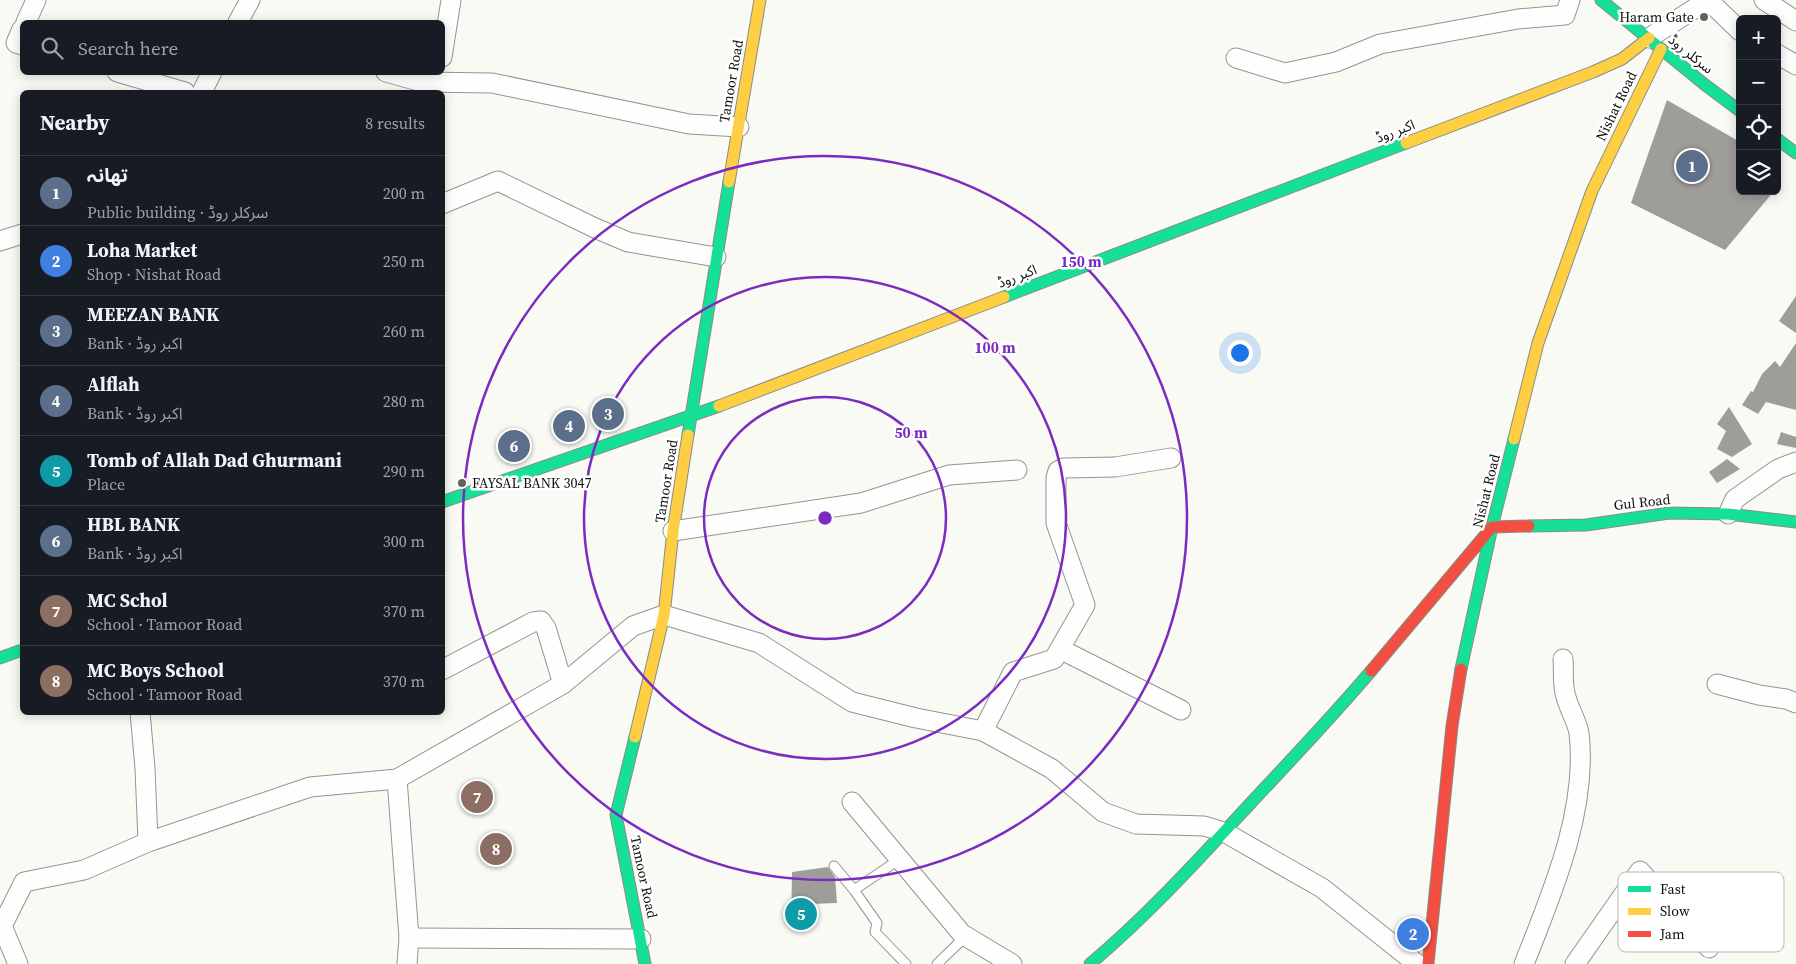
<!DOCTYPE html>
<meta charset="utf-8">
<style>
:root{--surface:#171b24;--page:#242831;--text:#f1f3f6;--muted:#9ea1a6;--line:#363941;--accent:#db2777}
body{margin:0;font-family:"Source Serif 4","Noto Sans Arabic",serif;background:var(--page);color:var(--text)}
.controls{position:absolute;right:15px;top:15px;display:grid;overflow:hidden;border-radius:8px;box-shadow:0 2px 12px #0003}
.controls button{width:45px;height:45px;display:grid;place-items:center;padding:0;border:0;border-bottom:1px solid var(--line);background:var(--surface);color:var(--text);font:25px sans-serif}
.you{position:absolute;left:1239px;top:352px;width:18px;height:18px;margin:-12px;border:4px solid #fff;border-radius:50%;background:#1a73e8;box-shadow:0 0 0 8px #1a73e833}
.badge{display:grid;place-items:center;width:32px;height:32px;border-radius:50%;background:var(--accent);color:#fff;font-size:16px;font-weight:700}
.pin{position:absolute;translate:-50% -50%;border:2px solid #fff;box-shadow:0 1px 5px #0006}
.list{margin:0;padding:0;list-style:none}
h2{display:flex;justify-content:space-between;align-items:center;height:65px;margin:0;padding:0 20px;font-size:21px}
h2 small{font-size:16px;font-weight:400;color:var(--muted)}
.list li{display:grid;grid-template-columns:32px 1fr auto;gap:15px;align-items:center;box-sizing:border-box;height:70px;padding:0 20px;border-top:1px solid var(--line)}
.list b{display:block;font-size:19px;white-space:nowrap}
.list p{margin:0;font-size:16px;white-space:nowrap;color:var(--muted)}
.list em{font-size:16px;font-style:normal;color:var(--muted)}
.icon{flex:none;width:28px;height:28px;fill:none;stroke:currentColor;stroke-width:2;stroke-linecap:round;stroke-linejoin:round}
.map{position:relative;flex:none;width:1796px;height:964px;overflow:hidden}
.search{position:absolute;background:var(--surface);box-shadow:0 2px 12px #0003;left:20px;top:20px;width:425px;height:55px;display:flex;align-items:center;gap:12px;box-sizing:border-box;padding:0 18px;border-radius:8px;color:var(--muted);font-size:19px}
.panel{position:absolute;background:var(--surface);box-shadow:0 2px 12px #0003;left:20px;top:90px;width:425px;height:625px;border-radius:8px}
.map>svg:first-child{display:block}
.building{fill:#9e9d9a}
.lines{fill:none;stroke-linecap:round;stroke-linejoin:round}
.lane-casing{stroke:#949492;stroke-width:11}
.street-casing{stroke:#949492;stroke-width:21}
.fast-casing{stroke:#8b8b89;stroke-width:13}
.slow-casing{stroke:#8b8b89;stroke-width:13}
.jam-casing{stroke:#8b8b89;stroke-width:13}
.lane{stroke:#fefefe;stroke-width:9}
.street{stroke:#fefefe;stroke-width:19}
.fast{stroke:#16e098;stroke-width:11}
.slow{stroke:#ffcf43;stroke-width:11}
.jam{stroke:#f24e42;stroke-width:11}
.ring{fill:none;stroke:#7b2cbf;stroke-width:2.5}
.poi-dot{fill:#61615f;stroke:#fff;stroke-width:2}
.labels{text-anchor:middle;stroke-width:5;stroke-linejoin:round;paint-order:stroke}
.poi-label{font-size:14px;fill:#0e0e0e;stroke:#fff;text-anchor:end}
.street-label{font-size:14px;fill:#0e0e0e;stroke:#fff}
.key{fill:#fff;stroke:#b7b7b7;stroke-width:1}
.key-label{font-size:14px;fill:#0e0e0e}
.centre{fill:#7b2cbf;stroke:#fff;stroke-width:2.5}
.ring-label{font-size:15px;text-anchor:middle;font-weight:bold;fill:#7b2cbf;stroke:#fff;stroke-width:5;stroke-linejoin:round;paint-order:stroke}
</style>
<div class="map">
<svg width="1796" height="964" viewBox="0 0 1796 964">
<rect width="100%" height="100%" fill="#fafaf5"/>
<g class="building">
<path d="M1667 100 1740 142V191H1774L1725 250 1631 203Z"/>
<path d="M1796 296V333L1779 321Z"/>
<path d="M1796 343V410L1766 402 1758 414 1742 405 1751 391 1753 392 1762 374 1775 361 1780 367Z"/>
<path d="M1729 407 1752 444 1732 457 1717 449 1726 431 1717 424Z"/>
<path d="M1781 432 1796 437V448L1777 444Z"/>
<path d="M1727 459 1740 469 1717 483 1709 472Z"/>
<path d="M828 867 835 877 837 903 810 904V925H791L792 872Z"/>
</g>
<g class="lines">
<defs>
<g id="lane">
<path d="M834 866 854 890 877 923 875 932 906 964"/>
<path d="M854 890 900 859"/>
<path d="M937 964 966 936"/>
</g>
<g id="street">
<path d="M1708 0 1740 31"/>
<path d="M1764 0 1796 21"/>
<path d="M26 22 36 0"/>
<path d="M238 22 250 0"/>
<path d="M22 29 16 43 22 45"/>
<path d="M1649 38 1708 0"/>
<path d="M1777 54 1796 65"/>
<path d="M442 57 451 0"/>
<path d="M1236 58 1285 73 1336 62 1380 44 1518 19 1565 15 1570 0"/>
<path d="M117 72 185 92"/>
<path d="M386 72 422 82 492 83 689 124 739 127"/>
<path d="M202 92 212 72"/>
<path d="M442 204 498 181 595 228 628 242 716 257"/>
<path d="M0 241 22 234"/>
<path d="M1728 514 1735 499 1778 469 1796 462"/>
<path d="M673 531 861 503 949 475 1017 470"/>
<path d="M1060 649 1181 710"/>
<path d="M442 670 533 622 541 621 546 628 563 684"/>
<path d="M1717 684 1759 695 1786 699 1796 703"/>
<path d="M140 712 145 768 148 842"/>
<path d="M983 731 1013 672 1054 659 1085 605 1056 523V478L1058 471 1064 468 1115 467 1171 458"/>
<path d="M397 779 409 938 407 964"/>
<path d="M852 802 962 934 1012 964"/>
<path d="M2 926 18 964"/>
<path d="M0 930 24 882 84 870 148 842 310 787 397 779 563 684 633 626 664 615 759 643 852 702 916 718 983 731 1052 769 1103 812 1136 824 1204 826 1224 832 1322 888 1417 964"/>
<path d="M409 938 641 939"/>
<path d="M1524 964C1552 893 1588 810 1579 733 1577 721 1569 709 1566 697 1562 686 1564 671 1563 659"/>
<path d="M1575 964 1640 871 1709 948"/>
</g>
<g id="fast">
<path d="M1601 0 1704 84 1740 111"/>
<path d="M1777 139 1796 153"/>
<path d="M1004 297 1406 143"/>
<path d="M688 435 729 182"/>
<path d="M442 502 719 406"/>
<path d="M1529 526 1586 525 1669 513 1728 514 1796 522"/>
<path d="M0 658 22 650"/>
<path d="M1461 669 1492 527 1514 439"/>
<path d="M635 737 616 815 645 964"/>
<path d="M1090 964C1147 916 1198 860 1248 806 1290 761 1332 717 1371 671"/>
</g>
<g id="slow">
<path d="M1406 143 1593 72 1622 59 1649 38"/>
<path d="M729 182 760 0"/>
<path d="M719 406 1004 297"/>
<path d="M1514 439 1538 343 1592 191 1661 49"/>
<path d="M635 737 664 615 673 531 688 435"/>
</g>
<g id="jam">
<path d="M1371 671 1492 527 1529 526"/>
<path d="M1428 964 1452 726 1461 669"/>
</g>
</defs>
<use href="#lane" class="lane-casing"/>
<use href="#street" class="street-casing"/>
<use href="#fast" class="fast-casing"/>
<use href="#slow" class="slow-casing"/>
<use href="#jam" class="jam-casing"/>
<use href="#lane" class="lane"/>
<use href="#street" class="street"/>
<use href="#fast" class="fast"/>
<use href="#slow" class="slow"/>
<use href="#jam" class="jam"/>
</g>
<g class="ring">
<circle cx="825" cy="518" r="121"/>
<circle cx="825" cy="518" r="241"/>
<circle cx="825" cy="518" r="362"/>
</g>
<g class="poi-dot">
<circle cx="1704" cy="17" r="5"/>
<circle cx="462" cy="483" r="5"/>
</g>
<g class="labels">
<g class="poi-label">
<text x="1694" y="22">Haram Gate</text>
<text x="472" y="488" text-anchor="start">FAYSAL BANK 3047</text>
</g>
<g class="street-label">
<text transform="translate(1691 54) rotate(39)" y="5">سرکلر روڈ</text>
<text transform="translate(731 81) rotate(-80)" y="5">Tamoor Road</text>
<text transform="translate(1616 106) rotate(-64)" y="5">Nishat Road</text>
<text transform="translate(1395 131) rotate(-21)" y="5">اکبر روڈ</text>
<text transform="translate(1017 276) rotate(-21)" y="5">اکبر روڈ</text>
<text transform="translate(666 481) rotate(-81)" y="5">Tamoor Road</text>
<text transform="translate(1486 491) rotate(-76)" y="5">Nishat Road</text>
<text transform="translate(1642 502) rotate(-6)" y="5">Gul Road</text>
<text transform="translate(644 877) rotate(78)" y="5">Tamoor Road</text>
</g>
</g>
<rect x="1618" y="872" width="166" height="80" rx="8" class="key"/>
<rect x="1628" y="886" width="23" height="6" fill="#16e098"/>
<rect x="1628" y="908" width="23" height="7" fill="#ffcf43"/>
<rect x="1628" y="931" width="23" height="6" fill="#f24e42"/>
<g class="key-label">
<text x="1660" y="894">Fast</text>
<text x="1660" y="916">Slow</text>
<text x="1660" y="939">Jam</text>
</g>
<circle cx="825" cy="518" r="8" class="centre"/>
<g class="ring-label">
<text x="1081" y="267">150 m</text>
<text x="995" y="353">100 m</text>
<text x="911" y="438">50 m</text>
</g>
</svg>
<div class="controls">
<button>+</button>
<button>−</button>
<button><svg class="icon" aria-label="locate" viewBox="0 0 24 24"><circle cx="12" cy="12" r="6"/><path d="M12 2v4M12 18v4M2 12h4M18 12h4"/></svg></button>
<button><svg class="icon" aria-label="layers" viewBox="0 0 24 24"><path d="M12 4l9 5-9 5-9-5zM3 14l9 5 9-5"/></svg></button>
</div>
<div class="you"></div>
<div class="pin badge" style="left:1692px;top:166px;background:#5c6f8a">1</div>
<div class="pin badge" style="left:1413px;top:934px;background:#3f7fe0">2</div>
<div class="pin badge" style="left:608px;top:414px;background:#5c6f8a">3</div>
<div class="pin badge" style="left:569px;top:426px;background:#5c6f8a">4</div>
<div class="pin badge" style="left:801px;top:914px;background:#0f9aa8">5</div>
<div class="pin badge" style="left:514px;top:446px;background:#5c6f8a">6</div>
<div class="pin badge" style="left:477px;top:797px;background:#8d6e63">7</div>
<div class="pin badge" style="left:496px;top:849px;background:#8d6e63">8</div>
<div class="search"><svg class="icon" aria-label="search" viewBox="0 0 24 24"><circle cx="10" cy="10" r="6"/><path d="M15 15l6 6"/></svg>Search here</div>
<section class="panel">
<h2>Nearby<small>8 results</small></h2>
<ul class="list">
<li><span class="badge" style="background:#5c6f8a">1</span><div><b>تھانہ</b><p>Public building · سرکلر روڈ</p></div><em>200 m</em></li>
<li><span class="badge" style="background:#3f7fe0">2</span><div><b>Loha Market</b><p>Shop · Nishat Road</p></div><em>250 m</em></li>
<li><span class="badge" style="background:#5c6f8a">3</span><div><b>MEEZAN BANK</b><p>Bank · اکبر روڈ</p></div><em>260 m</em></li>
<li><span class="badge" style="background:#5c6f8a">4</span><div><b>Alflah</b><p>Bank · اکبر روڈ</p></div><em>280 m</em></li>
<li><span class="badge" style="background:#0f9aa8">5</span><div><b>Tomb of Allah Dad Ghurmani</b><p>Place</p></div><em>290 m</em></li>
<li><span class="badge" style="background:#5c6f8a">6</span><div><b>HBL BANK</b><p>Bank · اکبر روڈ</p></div><em>300 m</em></li>
<li><span class="badge" style="background:#8d6e63">7</span><div><b>MC Schol</b><p>School · Tamoor Road</p></div><em>370 m</em></li>
<li><span class="badge" style="background:#8d6e63">8</span><div><b>MC Boys School</b><p>School · Tamoor Road</p></div><em>370 m</em></li>
</ul>
</section>
</div>
